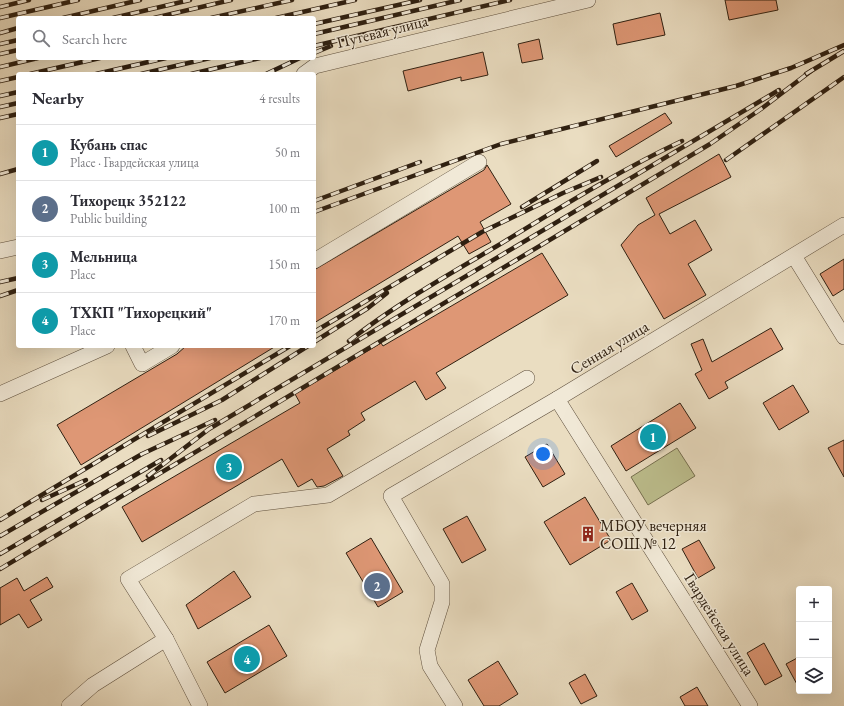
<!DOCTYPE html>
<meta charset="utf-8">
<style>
:root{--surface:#fff;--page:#f7f7f7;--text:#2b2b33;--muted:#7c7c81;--line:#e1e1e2;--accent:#ea580c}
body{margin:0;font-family:"EB Garamond",serif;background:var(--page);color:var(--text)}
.controls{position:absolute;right:12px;bottom:12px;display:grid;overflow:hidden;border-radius:4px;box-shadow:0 4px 16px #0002}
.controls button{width:36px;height:36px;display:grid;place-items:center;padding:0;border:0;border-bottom:1px solid var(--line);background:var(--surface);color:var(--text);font:20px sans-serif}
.you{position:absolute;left:543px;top:454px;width:14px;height:14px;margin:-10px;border:3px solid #fff;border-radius:50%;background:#1a73e8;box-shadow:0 0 0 6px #1a73e833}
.badge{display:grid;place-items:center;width:26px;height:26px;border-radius:50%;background:var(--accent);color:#fff;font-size:13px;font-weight:700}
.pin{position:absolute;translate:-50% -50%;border:2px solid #fff;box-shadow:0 1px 4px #0006}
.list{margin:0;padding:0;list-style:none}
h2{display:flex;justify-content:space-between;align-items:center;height:52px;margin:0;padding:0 16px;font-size:17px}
h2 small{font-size:13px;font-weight:400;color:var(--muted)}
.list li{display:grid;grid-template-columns:26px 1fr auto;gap:12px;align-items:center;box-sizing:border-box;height:56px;padding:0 16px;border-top:1px solid var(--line)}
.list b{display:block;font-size:15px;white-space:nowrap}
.list p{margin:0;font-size:13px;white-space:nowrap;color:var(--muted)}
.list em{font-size:13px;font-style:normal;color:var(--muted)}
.icon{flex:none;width:22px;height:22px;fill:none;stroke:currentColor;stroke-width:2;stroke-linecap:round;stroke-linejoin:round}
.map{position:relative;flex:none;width:844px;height:706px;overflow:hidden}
.search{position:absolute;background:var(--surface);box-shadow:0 4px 16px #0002;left:16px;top:16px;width:300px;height:44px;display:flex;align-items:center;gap:10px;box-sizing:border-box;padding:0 14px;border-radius:4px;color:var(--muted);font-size:15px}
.panel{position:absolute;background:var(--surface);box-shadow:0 4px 16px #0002;left:16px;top:72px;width:300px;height:276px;border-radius:4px}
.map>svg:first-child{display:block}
.green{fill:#bdbf8e;stroke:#767050}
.building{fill:#de9775;stroke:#2f2011}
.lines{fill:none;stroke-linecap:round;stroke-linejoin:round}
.minor-casing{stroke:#5e4f3d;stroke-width:16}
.minor{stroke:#f1e9d7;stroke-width:15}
.rail-casing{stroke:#2f2011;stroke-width:4.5}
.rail{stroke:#f1e9d7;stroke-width:3;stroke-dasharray:9;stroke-linecap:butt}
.labels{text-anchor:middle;stroke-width:3;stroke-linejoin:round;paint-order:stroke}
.street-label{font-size:16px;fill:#2f2011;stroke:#f1e9d7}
.poi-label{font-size:16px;fill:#2f2011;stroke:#f1e9d7;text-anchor:start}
</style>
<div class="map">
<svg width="844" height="706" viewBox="0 0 844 706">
<rect width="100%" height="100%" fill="#eaddc1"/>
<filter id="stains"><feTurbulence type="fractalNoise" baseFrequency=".005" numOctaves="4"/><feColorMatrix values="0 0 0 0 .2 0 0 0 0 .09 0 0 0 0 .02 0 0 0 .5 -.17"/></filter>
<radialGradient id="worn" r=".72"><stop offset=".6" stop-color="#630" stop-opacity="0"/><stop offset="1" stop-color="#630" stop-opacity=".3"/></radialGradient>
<path class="green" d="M677 448 695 476 648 505 631 477Z"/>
<g class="building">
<path d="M725 0H776L778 10 729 20Z"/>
<path d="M660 13 665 35 617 45 613 24Z"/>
<path d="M539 39 543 59 522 63 518 44Z"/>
<path d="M483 52 488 75 461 81V77L408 91 403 71Z"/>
<path d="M665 113 672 123 616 157 609 146Z"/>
<path d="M719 154 731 177 659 214 670 234 695 220 712 250 688 264 706 295 664 319 621 245 638 225 655 215 646 198Z"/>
<path d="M487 165 511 204 480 222 491 242 469 254 458 236 314 323V270L484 170Z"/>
<path d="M542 253 568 295 436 373 446 388 426 400 415 381 361 413 365 420 348 431 350 435 327 449 343 476 324 486 317 487 312 479 298 487 282 459 142 542 122 507 300 403 295 394 381 343 383 346Z"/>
<path d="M844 259V289L833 296 820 274Z"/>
<path d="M771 328 783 349 725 382 728 388 709 399 695 374 702 370 691 344 703 339 712 362Z"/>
<path d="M186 346H276L81 465 57 425 177 354Z"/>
<path d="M793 385 809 412 779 430 763 403Z"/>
<path d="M680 403 696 428 626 471 611 446Z"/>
<path d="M844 440V477L828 448Z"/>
<path d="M547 444 565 474 543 487 525 457Z"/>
<path d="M585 497 611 540 570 565 544 522Z"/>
<path d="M467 516 486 550 462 563 443 529Z"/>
<path d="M371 538 403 592 378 607 346 553Z"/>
<path d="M699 540 715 568 698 578 682 549Z"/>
<path d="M234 571 251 597 198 629 186 605Z"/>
<path d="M47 577 53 587 30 600 42 620 28 628 19 614 0 625V588L17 578 24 591Z"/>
<path d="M632 583 648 611 632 620 616 592Z"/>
<path d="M269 625 287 656 225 693 207 662Z"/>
<path d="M764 643 782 676 765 685 747 653Z"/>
<path d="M799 657V688L786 664Z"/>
<path d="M498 661 518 694 499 706H484L468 680Z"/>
<path d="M585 674 597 696 581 704 569 683Z"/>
<path d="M697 687 708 706H685L680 697Z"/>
</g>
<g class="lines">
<defs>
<g id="minor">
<path d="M304 74 315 66 588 0"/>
<path d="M0 251 18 247"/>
<path d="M794 256 844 337"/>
<path d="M314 261 479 162"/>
<path d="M133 346 142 364 172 346"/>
<path d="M0 394 107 346"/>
<path d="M557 399 750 706"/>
<path d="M69 706 93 685 166 639"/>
<path d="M200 706 166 639 128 579 254 504 328 495 527 378"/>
<path d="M455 706 430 666 427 650 442 602V584L391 496 557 399 844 225"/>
</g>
</defs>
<use href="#minor" class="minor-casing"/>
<use href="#minor" class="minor"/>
<defs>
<g id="rail">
<path d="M0 7 29 0"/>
<path d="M0 18 78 0"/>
<path d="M63 18 140 0"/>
<path d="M113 18 190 0"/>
<path d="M154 18 231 0"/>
<path d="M211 18 292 0"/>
<path d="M276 18 355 0"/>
<path d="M314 24 420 0"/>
<path d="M0 33 18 28"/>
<path d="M314 34 460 0"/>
<path d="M0 44 18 40"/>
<path d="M314 46 510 0"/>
<path d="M314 53 331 46"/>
<path d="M0 54 18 50"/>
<path d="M0 67 38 58"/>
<path d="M30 74 100 58"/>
<path d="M96 74 166 58"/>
<path d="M141 74 210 58"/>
<path d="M191 74 260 58"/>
<path d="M266 74 300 58"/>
<path d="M806 74 844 51"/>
<path d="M0 81 18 77"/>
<path d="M0 96 18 92"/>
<path d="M0 107 18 103"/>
<path d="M0 118 18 114"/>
<path d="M726 160 844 77"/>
<path d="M0 174 18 169"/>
<path d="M314 201 420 162"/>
<path d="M522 207 597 161"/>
<path d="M314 212 501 144 736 86 791 68 844 45"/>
<path d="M0 282 18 278"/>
<path d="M0 296 18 290"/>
<path d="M314 332 482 232 563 193 601 177"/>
<path d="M349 341C395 305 446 276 497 246 558 209 618 171 682 141"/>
<path d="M314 342 368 308 387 293"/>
<path d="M148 436 222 400 308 346"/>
<path d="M148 476 209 429 779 90"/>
<path d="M42 500 86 480"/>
<path d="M0 520 290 346"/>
<path d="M0 536 142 454 215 420"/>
<path d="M0 554 161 460"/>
<path d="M0 569 710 144 761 109 811 71"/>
</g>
</defs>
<use href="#rail" class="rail-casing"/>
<use href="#rail" class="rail"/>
</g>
<defs>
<symbol id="building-bare" viewBox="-9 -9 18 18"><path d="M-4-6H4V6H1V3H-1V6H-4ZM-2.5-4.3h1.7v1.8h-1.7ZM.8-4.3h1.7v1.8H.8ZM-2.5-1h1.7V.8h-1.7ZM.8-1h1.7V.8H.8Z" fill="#8f2418" stroke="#f1e9d7" stroke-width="2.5" paint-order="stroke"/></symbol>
</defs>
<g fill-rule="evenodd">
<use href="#building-bare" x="577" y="523" width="22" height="22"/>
</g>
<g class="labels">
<g class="street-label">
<text transform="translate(382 31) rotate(-14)" y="6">Путевая улица</text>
<text transform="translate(609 347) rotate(-31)" y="6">Сенная улица</text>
<text transform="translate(720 624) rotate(58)" y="6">Гвардейская улица</text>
</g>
<g class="poi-label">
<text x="600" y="531">МБОУ вечерняя<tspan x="600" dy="18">СОШ № 12</tspan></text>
</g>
</g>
<rect width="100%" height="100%" filter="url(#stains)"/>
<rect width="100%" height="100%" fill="url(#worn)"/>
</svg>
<div class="controls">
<button>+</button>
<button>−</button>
<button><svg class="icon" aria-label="layers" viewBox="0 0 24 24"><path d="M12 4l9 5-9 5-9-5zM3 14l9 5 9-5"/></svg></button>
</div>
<div class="you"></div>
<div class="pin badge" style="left:653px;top:437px;background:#0f9aa8">1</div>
<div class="pin badge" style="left:377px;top:586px;background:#5c6f8a">2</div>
<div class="pin badge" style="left:229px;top:467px;background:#0f9aa8">3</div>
<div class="pin badge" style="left:247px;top:659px;background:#0f9aa8">4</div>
<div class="search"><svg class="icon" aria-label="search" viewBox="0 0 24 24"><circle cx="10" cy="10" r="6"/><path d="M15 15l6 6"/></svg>Search here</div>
<section class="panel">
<h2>Nearby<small>4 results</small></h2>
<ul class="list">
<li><span class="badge" style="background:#0f9aa8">1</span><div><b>Кубань спас</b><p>Place · Гвардейская улица</p></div><em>50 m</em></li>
<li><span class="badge" style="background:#5c6f8a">2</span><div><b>Тихорецк 352122</b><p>Public building</p></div><em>100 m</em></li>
<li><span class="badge" style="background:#0f9aa8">3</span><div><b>Мельница</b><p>Place</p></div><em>150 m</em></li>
<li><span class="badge" style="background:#0f9aa8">4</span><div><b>ТХКП &quot;Тихорецкий&quot;</b><p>Place</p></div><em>170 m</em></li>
</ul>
</section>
</div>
